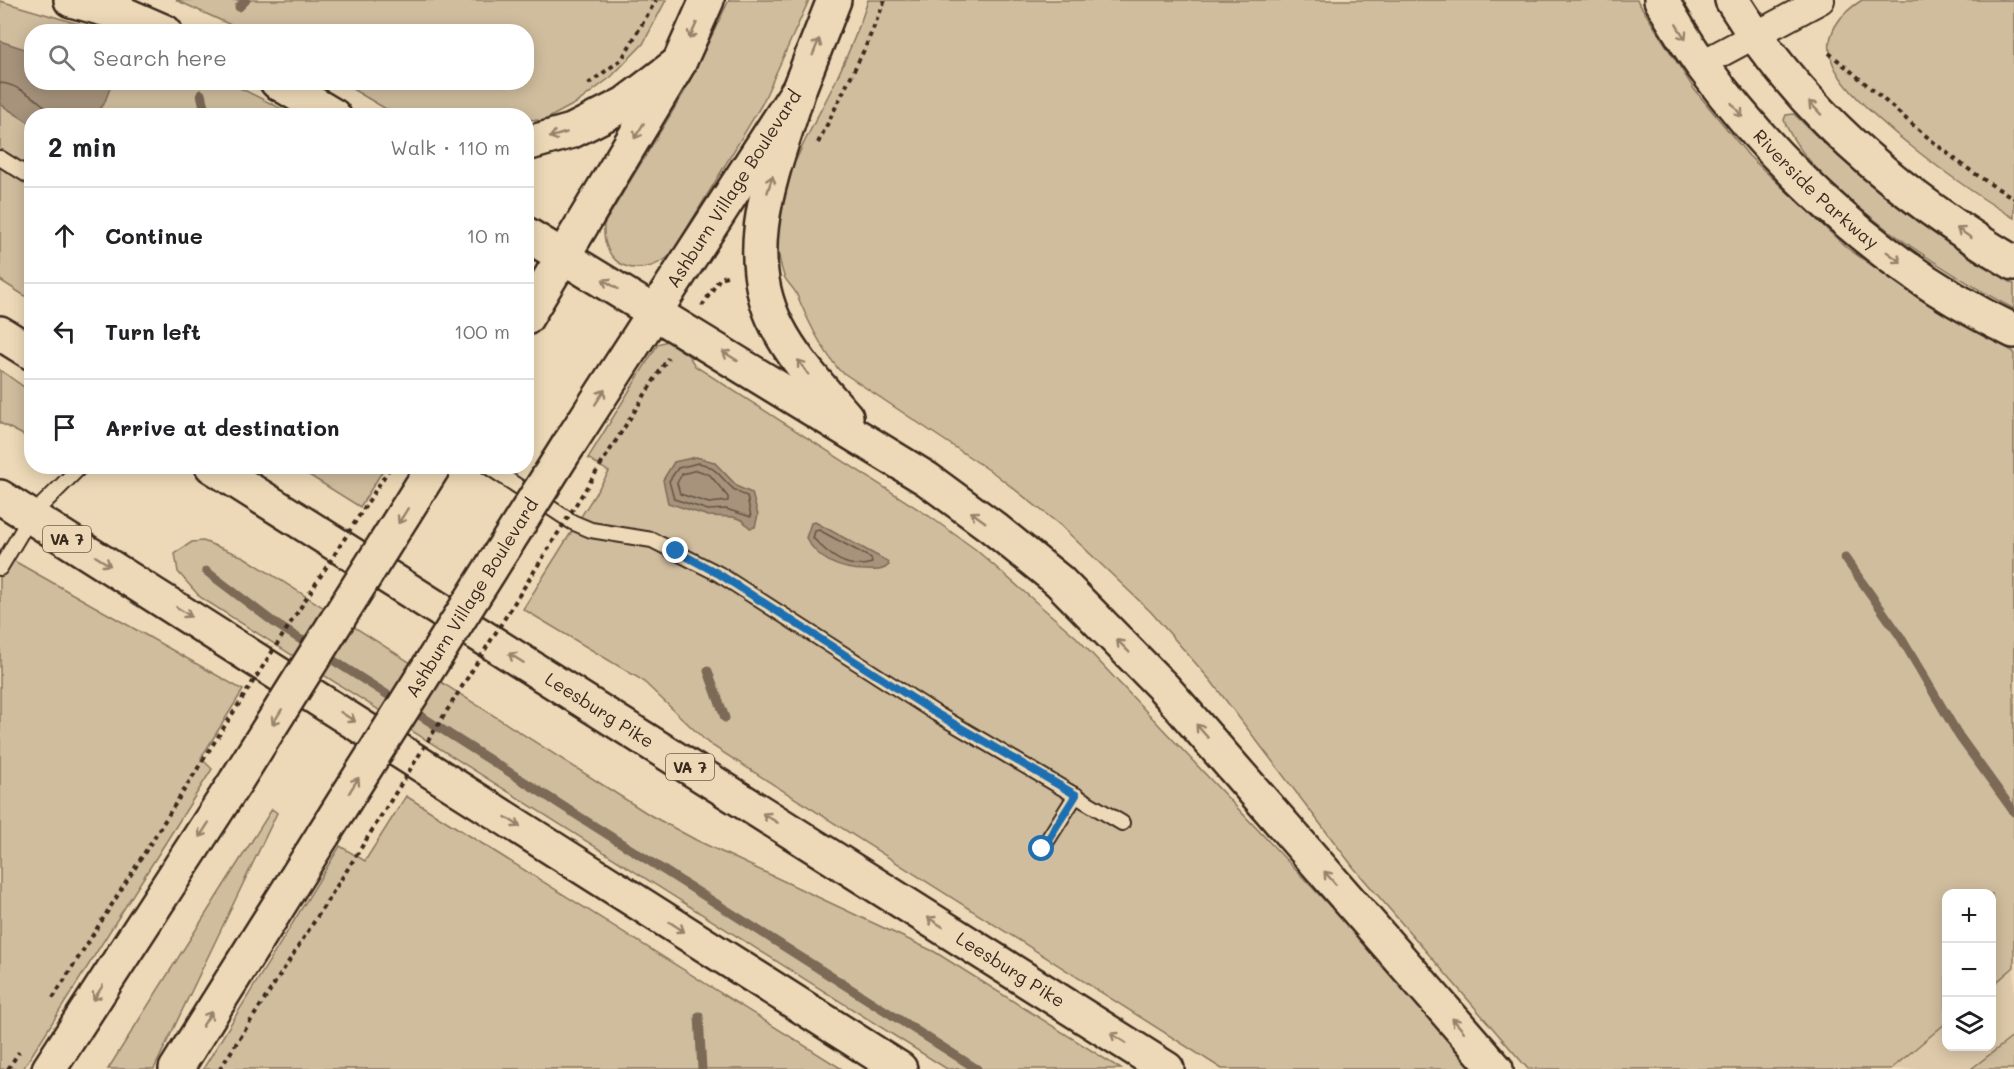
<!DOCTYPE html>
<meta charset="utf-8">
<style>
:root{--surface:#fff;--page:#f6f6f6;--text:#202124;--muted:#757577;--line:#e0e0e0}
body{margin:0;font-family:Mali,sans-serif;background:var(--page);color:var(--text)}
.controls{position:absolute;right:18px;bottom:18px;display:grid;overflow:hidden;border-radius:12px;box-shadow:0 3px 15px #0003}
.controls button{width:54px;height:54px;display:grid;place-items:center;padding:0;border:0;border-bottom:2px solid var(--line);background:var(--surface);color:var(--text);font:30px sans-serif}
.stop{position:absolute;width:18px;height:18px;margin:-14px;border:4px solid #1f6fb2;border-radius:50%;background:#fff}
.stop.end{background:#1f6fb2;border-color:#fff;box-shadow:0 2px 6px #0008}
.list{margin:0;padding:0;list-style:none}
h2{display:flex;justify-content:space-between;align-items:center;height:78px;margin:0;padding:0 24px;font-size:26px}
h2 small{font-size:20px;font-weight:400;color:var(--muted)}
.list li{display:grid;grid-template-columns:39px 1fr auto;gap:18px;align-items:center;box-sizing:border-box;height:96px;padding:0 24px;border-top:2px solid var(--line)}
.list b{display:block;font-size:22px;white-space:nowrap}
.list em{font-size:20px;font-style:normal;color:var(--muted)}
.icon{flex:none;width:33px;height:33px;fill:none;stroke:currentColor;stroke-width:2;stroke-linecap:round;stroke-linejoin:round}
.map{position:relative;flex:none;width:2014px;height:1069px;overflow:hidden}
.search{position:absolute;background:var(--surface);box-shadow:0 3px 15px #0003;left:24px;top:24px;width:510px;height:66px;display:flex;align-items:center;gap:15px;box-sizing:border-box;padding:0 21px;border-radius:24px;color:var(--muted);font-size:22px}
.panel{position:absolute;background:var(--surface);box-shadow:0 3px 15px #0003;left:24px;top:108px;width:510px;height:366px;border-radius:24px}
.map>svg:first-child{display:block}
.built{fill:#decaaa}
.green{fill:#d0bd9e;stroke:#86745e;stroke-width:1.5}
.water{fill:#a7937b;stroke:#7c6956;stroke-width:1.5}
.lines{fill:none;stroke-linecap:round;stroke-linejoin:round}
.shore{stroke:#665443;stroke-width:1.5}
.stream{stroke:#7c6956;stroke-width:9}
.lane-casing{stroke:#3b2a1e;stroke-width:18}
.street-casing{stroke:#3b2a1e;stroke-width:30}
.secondary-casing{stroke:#3b2a1e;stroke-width:38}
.highway-casing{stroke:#3b2a1e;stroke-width:38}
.path{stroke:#3b2a1e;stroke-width:4;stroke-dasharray:4.5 4.5;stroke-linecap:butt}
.lane{stroke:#edd9b7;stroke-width:14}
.street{stroke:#edd9b7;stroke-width:26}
.secondary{stroke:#edd9b7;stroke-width:33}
.highway{stroke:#edd9b7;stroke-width:33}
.secondary-bridge-casing{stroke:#3b2a1e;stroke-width:38;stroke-linecap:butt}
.path-bridge{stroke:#3b2a1e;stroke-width:4;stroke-dasharray:4.5 4.5;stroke-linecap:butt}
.secondary-bridge{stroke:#edd9b7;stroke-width:33}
.oneway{stroke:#94826a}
.route{stroke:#1f6fb2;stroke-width:8}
.labels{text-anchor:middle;stroke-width:4.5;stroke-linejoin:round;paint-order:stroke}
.shield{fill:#edd9b7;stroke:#705e4c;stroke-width:1.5}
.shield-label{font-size:16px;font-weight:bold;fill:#3b2a1e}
.street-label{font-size:18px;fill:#3b2a1e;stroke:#edd9b7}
</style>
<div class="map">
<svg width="2014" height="1069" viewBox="0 0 2014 1069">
<rect width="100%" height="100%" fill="#edd9b7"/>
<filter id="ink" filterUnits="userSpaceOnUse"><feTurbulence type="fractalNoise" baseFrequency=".0167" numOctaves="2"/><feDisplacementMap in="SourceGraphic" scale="12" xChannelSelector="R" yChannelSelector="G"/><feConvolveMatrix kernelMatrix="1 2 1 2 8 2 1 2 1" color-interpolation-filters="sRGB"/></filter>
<g filter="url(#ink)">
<path class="built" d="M2014 967V1069H1891L1946 1023V1046H1992V986Z"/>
<g class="green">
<path d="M176 0H666L643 44 611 77 578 102 543 121 527 119 526 116 410 115 386 109 342 83 526 82V32L244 31Z"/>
<path d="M729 0H809L762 104 671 255C639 281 601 268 604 224L685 91Z"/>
<path d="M868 0H1637L1694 89 1749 156 1847 248 1920 299 2014 352V967L1992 986V894H1946V1023L1891 1069H1528L1354 868 1211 681 1151 612 1060 525 995 474 839 370C820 346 809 323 797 295 794 288 787 283 784 276 760 205 807 141 836 80 848 54 860 27 868 0Z"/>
<path d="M1862 0H2014V218C1971 193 1846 106 1832 61 1823 34 1841 13 1862 0Z"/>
<path d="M0 1 103 31 32 32V82L230 83 294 115 32 116 31 300 0 280Z"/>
<path d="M1794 114C1861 181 1931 238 2014 284V309C1951 276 1808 187 1784 120L1786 115Z"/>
<path d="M667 341 689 356 695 366 929 516 975 549 1076 637 1376 955 1473 1069H1222L708 743 642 680 523 609 609 472 588 458 658 344Z"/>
<path d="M0 370 31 392V439L0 423Z"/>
<path d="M296 467H385L360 507Z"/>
<path d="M203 541 244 557 650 815 696 840 935 952 1121 1069H947L200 597 178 572 175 553 192 542Z"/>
<path d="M0 553 243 690 201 758 212 769 23 1069H0Z"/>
<path d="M406 796 842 1069H203L340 846 365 861Z"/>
<path d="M272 809 277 813 154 1069H108Z"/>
<path d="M2014 1036V1069H1971Z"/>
</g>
<g class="water">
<path d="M0 41 31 51 32 82 112 83 104 104 95 115 32 116 31 124 0 104Z"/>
<path d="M696 457 714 462 738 487 752 493 758 515 755 527 750 528 742 520 733 517 708 516 668 503 663 480 674 462Z"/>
<path d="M815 522 887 561 889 565C882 572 875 570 866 570 841 570 819 561 806 538L811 523Z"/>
</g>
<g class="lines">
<g class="shore">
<path d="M0 83C14 83 46 103 52 116"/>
<path d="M698 463C721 466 726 491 747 496L751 517 726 509 708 510 674 499 669 481 678 468Z"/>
<path d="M697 470 710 475 728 497V501L709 503 680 494 677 483 682 474Z"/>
<path d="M819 530 871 558 872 563C847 571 829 555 813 538L815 531Z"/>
</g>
<g class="stream">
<path d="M239 7 246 0"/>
<path d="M201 94 206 116"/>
<path d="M1845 558 1900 636 1959 736 2014 812"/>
<path d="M206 571 276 624 977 1069"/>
<path d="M708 671 725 718"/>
<path d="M699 1016 702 1069"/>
</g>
<defs>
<g id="lane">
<path d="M0 158 32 178"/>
<path d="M487 466 572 522 591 530 652 540 719 574 937 714 1122 823"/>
<path d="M0 568 31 516 81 466"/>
<path d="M1042 849 1076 795"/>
</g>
<path id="street" d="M1701 64 1821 0"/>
<g id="secondary">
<path id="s1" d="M1661 0C1674 22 1687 45 1702 65 1782 174 1891 273 2014 331"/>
<path d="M1732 0C1801 112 1902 197 2014 263"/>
<path d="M526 318 679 63 707 0"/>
<path id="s2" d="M568 446 799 89 834 0"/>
<path d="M49 1069 236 781"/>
<path d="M176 1069 323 835"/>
</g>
<g id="highway">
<path d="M71 0 126 15 165 32"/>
<path d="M277 82 334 116"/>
<path d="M799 89C776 165 737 249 777 326 794 360 821 388 846 417"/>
<path d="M526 144 572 131 625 104 679 63"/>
<path d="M526 234 927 479 991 526 1059 581 1164 688 1496 1069"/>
<path d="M0 333 32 353"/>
<path id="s3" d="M212 466 1167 1069"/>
<path d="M0 497 900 1069"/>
</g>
</defs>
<use href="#lane" class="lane-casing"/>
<use href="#street" class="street-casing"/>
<use href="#secondary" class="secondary-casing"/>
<use href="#highway" class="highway-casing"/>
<g class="path">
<path d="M1829 53C1890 102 1945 160 2014 198"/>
<path d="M588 84 622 59 656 0"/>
<path d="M818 143 865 48 885 0"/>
<path d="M702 306 720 278 730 275"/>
<path d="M600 466 668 358"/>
<path d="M53 998 203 760"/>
<path d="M8 1069 19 1052"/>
<path d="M220 1069 356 856"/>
</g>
<use href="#lane" class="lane"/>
<use href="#street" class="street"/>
<use href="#secondary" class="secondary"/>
<use href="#highway" class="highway"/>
<defs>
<g id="secondary-bridge">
<path d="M236 781 434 466"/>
<path id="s4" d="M323 835 568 446"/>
</g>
</defs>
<use href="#secondary-bridge" class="secondary-bridge-casing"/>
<g class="path-bridge">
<path d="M203 760 391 466"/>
<path d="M356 856 600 466"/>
</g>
<use href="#secondary-bridge" class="secondary-bridge"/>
</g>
<defs><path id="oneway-shaft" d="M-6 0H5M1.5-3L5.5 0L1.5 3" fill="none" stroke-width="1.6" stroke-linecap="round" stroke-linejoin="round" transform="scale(1.5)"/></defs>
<g class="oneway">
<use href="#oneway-shaft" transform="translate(693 31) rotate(114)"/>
<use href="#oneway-shaft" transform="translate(1681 32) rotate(58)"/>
<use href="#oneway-shaft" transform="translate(816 47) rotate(-68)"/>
<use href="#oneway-shaft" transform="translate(1815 108) rotate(-133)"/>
<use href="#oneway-shaft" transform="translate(1737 110) rotate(52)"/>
<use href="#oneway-shaft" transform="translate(639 131) rotate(121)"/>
<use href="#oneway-shaft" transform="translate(558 135) rotate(164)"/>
<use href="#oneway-shaft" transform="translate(770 184) rotate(-73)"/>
<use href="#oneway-shaft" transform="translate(1964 233) rotate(-146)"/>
<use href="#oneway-shaft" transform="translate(1894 257) rotate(36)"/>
<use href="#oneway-shaft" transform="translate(610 284) rotate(-148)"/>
<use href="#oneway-shaft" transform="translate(730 356) rotate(-148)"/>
<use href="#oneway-shaft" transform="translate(803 367) rotate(-126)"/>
<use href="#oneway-shaft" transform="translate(600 397) rotate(-57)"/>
<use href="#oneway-shaft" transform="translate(403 516) rotate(122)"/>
<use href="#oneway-shaft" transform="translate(978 517) rotate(-144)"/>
<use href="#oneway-shaft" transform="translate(103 561) rotate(32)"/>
<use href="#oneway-shaft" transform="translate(184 612) rotate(33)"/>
<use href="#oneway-shaft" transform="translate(1123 646) rotate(-135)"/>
<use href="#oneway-shaft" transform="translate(516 658) rotate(-148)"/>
<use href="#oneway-shaft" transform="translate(277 717) rotate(122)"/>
<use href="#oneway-shaft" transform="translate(348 717) rotate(33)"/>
<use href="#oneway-shaft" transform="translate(1202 731) rotate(-131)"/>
<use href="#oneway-shaft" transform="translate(354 785) rotate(-58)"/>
<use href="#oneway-shaft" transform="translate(770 818) rotate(-148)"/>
<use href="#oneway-shaft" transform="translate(513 822) rotate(33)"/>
<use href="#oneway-shaft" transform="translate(204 830) rotate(123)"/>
<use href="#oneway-shaft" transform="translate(1330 878) rotate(-131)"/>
<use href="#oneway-shaft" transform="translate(935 922) rotate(-148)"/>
<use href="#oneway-shaft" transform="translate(677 927) rotate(33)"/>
<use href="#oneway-shaft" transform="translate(98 993) rotate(123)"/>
<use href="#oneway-shaft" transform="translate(207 1019) rotate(-58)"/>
<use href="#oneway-shaft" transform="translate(1458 1025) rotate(-131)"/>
<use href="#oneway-shaft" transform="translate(1118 1038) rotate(-148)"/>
</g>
</g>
<g class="lines" filter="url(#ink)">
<path class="route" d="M676 551 719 574 937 714 1076 795 1042 849"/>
</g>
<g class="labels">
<g class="shield">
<rect x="43" y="526" width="48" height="26" rx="4.5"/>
<rect x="666" y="754" width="48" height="26" rx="4.5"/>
</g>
<g class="shield-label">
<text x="67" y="545">VA 7</text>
<text x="690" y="773">VA 7</text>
</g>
<g class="street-label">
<text dy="6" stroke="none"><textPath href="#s1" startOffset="246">Riverside Parkway</textPath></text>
<text dy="6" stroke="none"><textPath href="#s2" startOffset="306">Ashburn Village Boulevard</textPath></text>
<text dy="6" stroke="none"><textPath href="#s4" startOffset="280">Ashburn Village Boulevard</textPath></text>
<text dy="6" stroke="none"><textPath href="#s3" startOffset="458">Leesburg Pike</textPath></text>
<text dy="6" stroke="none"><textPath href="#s3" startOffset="944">Leesburg Pike</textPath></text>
</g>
</g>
</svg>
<div class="controls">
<button>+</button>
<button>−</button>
<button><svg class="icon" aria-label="layers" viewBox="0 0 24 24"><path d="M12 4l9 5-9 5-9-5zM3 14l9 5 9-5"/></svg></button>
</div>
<div class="stop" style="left:1042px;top:849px"></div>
<div class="stop end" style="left:676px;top:551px"></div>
<div class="search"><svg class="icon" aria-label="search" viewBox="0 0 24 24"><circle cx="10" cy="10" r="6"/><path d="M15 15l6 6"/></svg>Search here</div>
<section class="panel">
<h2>2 min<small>Walk · 110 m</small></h2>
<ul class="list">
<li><svg class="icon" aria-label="ahead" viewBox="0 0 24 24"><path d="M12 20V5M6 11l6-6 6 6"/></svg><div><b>Continue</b></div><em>10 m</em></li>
<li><svg class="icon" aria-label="left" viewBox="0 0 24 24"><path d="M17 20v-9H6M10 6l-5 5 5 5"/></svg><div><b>Turn left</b></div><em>100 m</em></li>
<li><svg class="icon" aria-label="arrive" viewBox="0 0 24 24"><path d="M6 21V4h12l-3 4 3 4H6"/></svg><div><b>Arrive at destination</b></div></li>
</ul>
</section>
</div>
